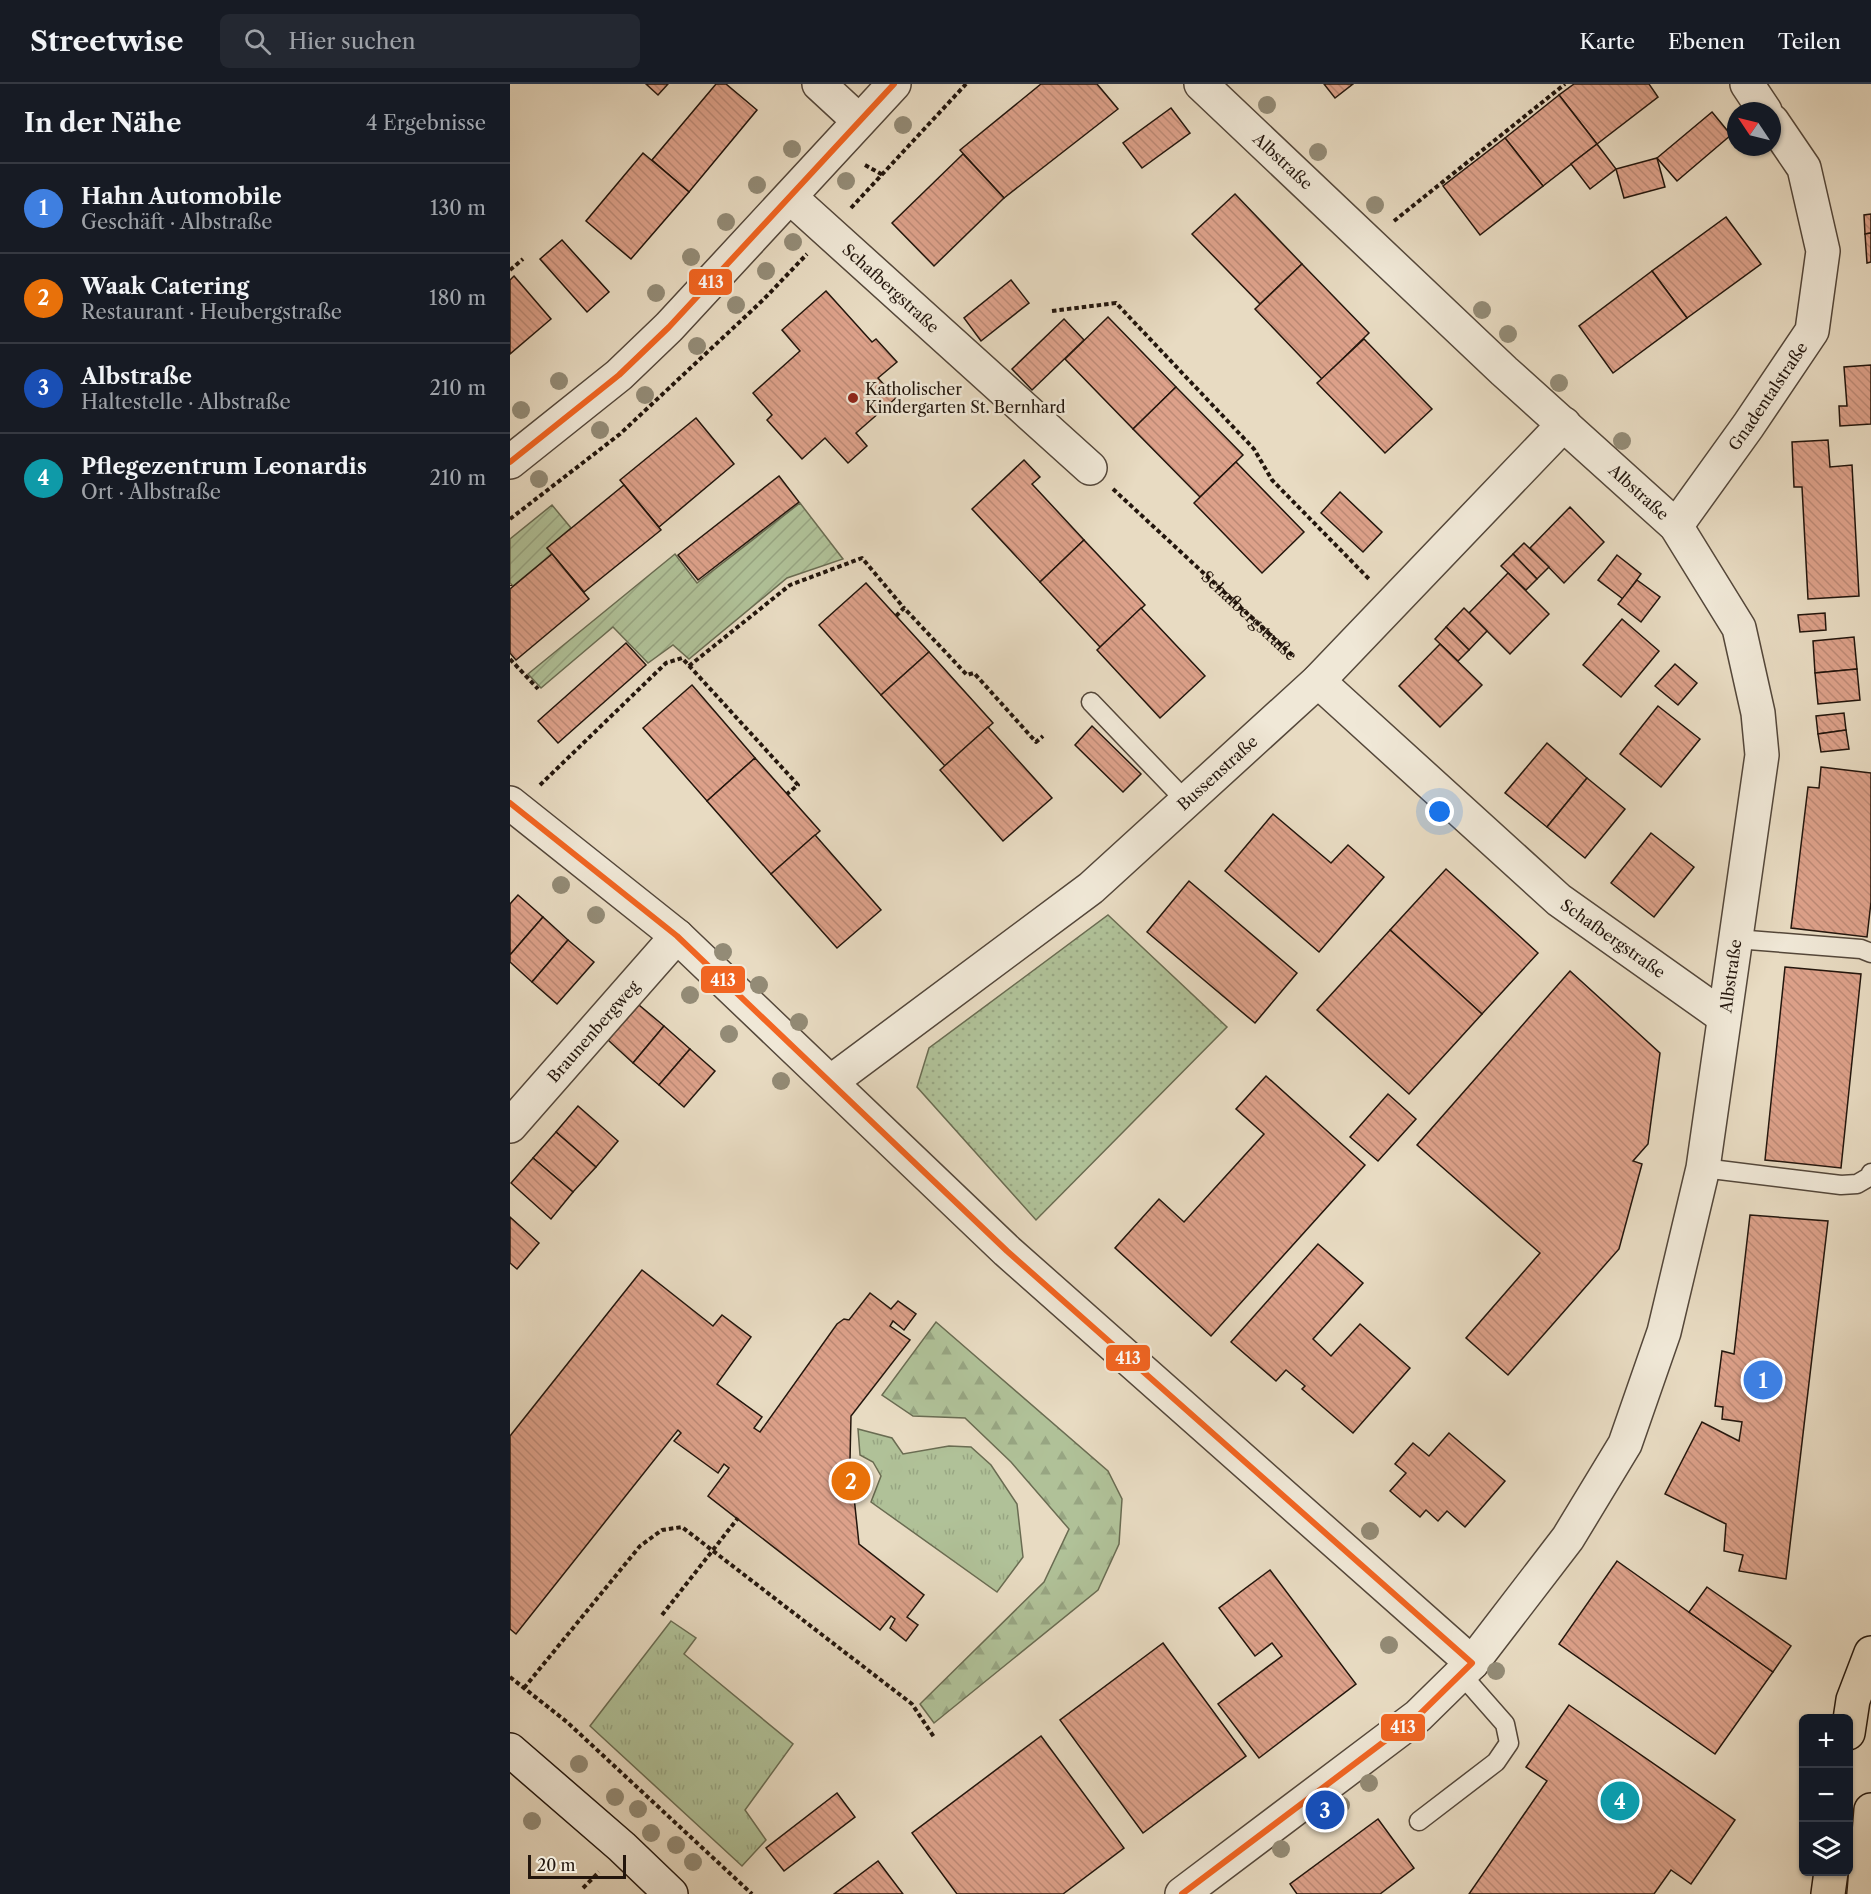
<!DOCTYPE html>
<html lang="de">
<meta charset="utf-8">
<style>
:root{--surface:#171b24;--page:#242831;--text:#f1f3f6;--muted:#9ea1a6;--line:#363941;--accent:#ea580c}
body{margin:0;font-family:"Libre Caslon Text",serif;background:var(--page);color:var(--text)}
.controls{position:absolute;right:18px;bottom:18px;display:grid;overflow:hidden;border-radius:9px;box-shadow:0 2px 4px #0004}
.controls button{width:54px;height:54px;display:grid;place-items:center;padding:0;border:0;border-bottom:2px solid var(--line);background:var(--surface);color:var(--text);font:30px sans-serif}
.compass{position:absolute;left:1217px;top:18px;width:54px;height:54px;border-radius:50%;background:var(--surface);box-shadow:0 2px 4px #0004;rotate:305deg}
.scale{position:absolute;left:18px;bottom:15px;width:98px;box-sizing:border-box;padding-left:6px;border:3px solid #23160d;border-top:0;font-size:16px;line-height:21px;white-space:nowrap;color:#23160d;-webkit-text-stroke:4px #f0e8d7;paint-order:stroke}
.you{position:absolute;left:930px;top:728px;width:21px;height:21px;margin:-15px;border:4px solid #fff;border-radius:50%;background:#1a73e8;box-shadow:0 0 0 9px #1a73e833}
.badge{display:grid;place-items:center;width:39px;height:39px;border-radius:50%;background:var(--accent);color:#fff;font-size:20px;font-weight:700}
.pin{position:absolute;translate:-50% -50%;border:3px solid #fff;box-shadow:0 2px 6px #0006}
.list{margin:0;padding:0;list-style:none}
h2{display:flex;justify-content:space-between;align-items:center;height:78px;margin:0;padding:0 24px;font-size:26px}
h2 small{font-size:20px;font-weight:400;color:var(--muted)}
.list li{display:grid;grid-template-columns:39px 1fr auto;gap:18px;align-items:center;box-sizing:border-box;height:90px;padding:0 24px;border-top:2px solid var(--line)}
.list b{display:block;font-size:22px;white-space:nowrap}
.list p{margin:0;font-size:20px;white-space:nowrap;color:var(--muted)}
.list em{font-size:20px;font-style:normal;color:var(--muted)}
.icon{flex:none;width:33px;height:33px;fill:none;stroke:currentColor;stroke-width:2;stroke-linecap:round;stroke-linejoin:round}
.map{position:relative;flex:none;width:1361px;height:1810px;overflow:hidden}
header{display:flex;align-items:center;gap:36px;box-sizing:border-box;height:84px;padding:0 30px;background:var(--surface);border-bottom:2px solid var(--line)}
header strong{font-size:28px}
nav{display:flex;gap:33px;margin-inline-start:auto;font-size:21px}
.search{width:420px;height:54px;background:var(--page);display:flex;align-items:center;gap:15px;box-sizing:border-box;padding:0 21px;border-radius:9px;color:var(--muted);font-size:22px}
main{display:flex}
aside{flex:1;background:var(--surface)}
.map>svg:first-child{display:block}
.grass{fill:url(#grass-tufts);stroke:#6a6c52;stroke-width:1.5}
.forest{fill:url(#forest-firs);stroke:#6a6c52;stroke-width:1.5}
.park{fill:url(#park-dots);stroke:#6a6c52;stroke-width:1.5}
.garden{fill:url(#garden-furrows);stroke:#6a6c52;stroke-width:1.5}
.building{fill:url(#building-back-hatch);stroke:#23160d;stroke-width:1.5}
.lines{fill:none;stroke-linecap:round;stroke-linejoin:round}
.service-casing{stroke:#54473a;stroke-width:21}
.minor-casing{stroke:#54473a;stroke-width:36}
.secondary-casing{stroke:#23160d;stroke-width:36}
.trunk-casing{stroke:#23160d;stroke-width:36}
.path{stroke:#23160d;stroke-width:4;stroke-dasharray:4.5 3;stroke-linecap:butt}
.service{stroke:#f0e8d7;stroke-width:18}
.minor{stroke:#f0e8d7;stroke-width:33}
.secondary{stroke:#f0e8d7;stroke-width:33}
.trunk{stroke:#e8dbc2;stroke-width:33}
.bus-1-casing{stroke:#f0e8d7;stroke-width:10}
.bus-1{stroke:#f26522;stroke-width:6}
.tree{fill:#938b76}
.poi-dot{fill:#8f2418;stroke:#f0e8d7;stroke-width:2}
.labels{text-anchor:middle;stroke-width:5;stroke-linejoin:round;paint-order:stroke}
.street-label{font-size:16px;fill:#23160d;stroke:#f0e8d7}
.poi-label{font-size:16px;fill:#23160d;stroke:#f0e8d7;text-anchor:start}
.line-badge{stroke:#f0e8d7;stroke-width:2}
.badge-label{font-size:16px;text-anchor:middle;font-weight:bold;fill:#fff}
</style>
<header>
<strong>Streetwise</strong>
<div class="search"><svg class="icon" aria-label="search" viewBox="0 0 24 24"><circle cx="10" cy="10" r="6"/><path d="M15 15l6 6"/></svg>Hier suchen</div>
<nav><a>Karte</a><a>Ebenen</a><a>Teilen</a></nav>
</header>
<main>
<aside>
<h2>In der Nähe<small>4 Ergebnisse</small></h2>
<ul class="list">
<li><span class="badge" style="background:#3f7fe0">1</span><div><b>Hahn Automobile</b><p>Geschäft · Albstraße</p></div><em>130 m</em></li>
<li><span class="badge" style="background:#e8710a">2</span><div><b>Waak Catering</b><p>Restaurant · Heubergstraße</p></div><em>180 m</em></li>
<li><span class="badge" style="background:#1a4fb4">3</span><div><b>Albstraße</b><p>Haltestelle · Albstraße</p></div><em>210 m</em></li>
<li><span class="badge" style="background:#0f9aa8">4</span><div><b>Pflegezentrum Leonardis</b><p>Ort · Albstraße</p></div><em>210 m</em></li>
</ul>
</aside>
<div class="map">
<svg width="1361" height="1810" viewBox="0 0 1361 1810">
<defs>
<pattern id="grass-tufts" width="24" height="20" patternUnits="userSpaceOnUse" patternTransform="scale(1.5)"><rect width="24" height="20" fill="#b0c198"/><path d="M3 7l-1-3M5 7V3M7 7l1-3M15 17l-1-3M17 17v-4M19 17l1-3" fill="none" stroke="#97a582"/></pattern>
<pattern id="forest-firs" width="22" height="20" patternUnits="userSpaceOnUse" patternTransform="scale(1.5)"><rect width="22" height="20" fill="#b0c198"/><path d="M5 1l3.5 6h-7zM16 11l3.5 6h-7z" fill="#97a582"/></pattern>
<pattern id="park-dots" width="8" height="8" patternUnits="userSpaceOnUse" patternTransform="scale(1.5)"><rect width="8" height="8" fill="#b0c198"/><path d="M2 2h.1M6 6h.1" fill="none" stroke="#97a582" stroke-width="1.8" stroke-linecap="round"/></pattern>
<pattern id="garden-furrows" width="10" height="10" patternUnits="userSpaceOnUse" patternTransform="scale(1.5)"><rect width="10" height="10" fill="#b0c198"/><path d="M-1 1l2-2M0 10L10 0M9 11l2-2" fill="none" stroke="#97a582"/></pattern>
<pattern id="building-back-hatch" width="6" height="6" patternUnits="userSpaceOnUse" patternTransform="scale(1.5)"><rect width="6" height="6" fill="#dda18a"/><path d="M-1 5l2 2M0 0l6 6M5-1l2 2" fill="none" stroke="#bd8a76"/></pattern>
</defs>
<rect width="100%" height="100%" fill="#e8dbc2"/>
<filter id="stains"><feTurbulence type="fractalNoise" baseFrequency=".00333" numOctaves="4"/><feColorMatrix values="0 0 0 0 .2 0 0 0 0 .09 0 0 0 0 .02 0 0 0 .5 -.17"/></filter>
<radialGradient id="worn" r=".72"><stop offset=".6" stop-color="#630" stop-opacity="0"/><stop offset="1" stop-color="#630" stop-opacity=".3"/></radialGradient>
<g class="grass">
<path d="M348 1345 382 1354 393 1370 439 1362 461 1363 481 1381 507 1420 513 1473 487 1508 361 1418 371 1392 363 1378 350 1371Z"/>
<path d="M161 1537 186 1554 174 1570 283 1660 235 1726 256 1756 232 1782 80 1642Z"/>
</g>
<path class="forest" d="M426 1238 598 1387 612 1415 609 1460 588 1506 424 1639 410 1620 534 1498 559 1445 501 1378 455 1334 403 1332 372 1311Z"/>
<path class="park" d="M598 831 717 943 526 1136 407 1003 419 964Z"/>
<g class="garden">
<path d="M290 419 333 475 277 494 179 575 163 561 138 579 103 543 31 604 18 590 165 470 187 499Z"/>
<path d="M42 421 61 444 37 464 42 470 3 502 0 499V455Z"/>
</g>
<g class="building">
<path d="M136 0H158L148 11Z"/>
<path d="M206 0H216L247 26 179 108 142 76Z"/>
<path d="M531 0H587L608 25 494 114 450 66Z"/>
<path d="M814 0H843L825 14Z"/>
<path d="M1064 0H1139L1148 13 1087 60 1049 11Z"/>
<path d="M1049 11 1087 60 1033 102 995 54Z"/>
<path d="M661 24 680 49 632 84 613 59Z"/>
<path d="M1202 28 1221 51 1167 97 1147 74Z"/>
<path d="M995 54 1033 102 970 151 933 102Z"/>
<path d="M1087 60 1106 85 1080 105 1061 80Z"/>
<path d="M133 69 179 108 121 175 76 137Z"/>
<path d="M453 70 494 114 424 182 382 139Z"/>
<path d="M1147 74 1155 103 1114 114 1106 85Z"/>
<path d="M725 110 792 180 750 220 682 150Z"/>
<path d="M1361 130V149L1355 150 1354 131Z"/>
<path d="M1216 133 1251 180 1177 234 1142 187Z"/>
<path d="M1361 149V178L1357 179 1355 150Z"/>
<path d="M52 156 99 208 77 228 30 175Z"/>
<path d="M792 180 859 249 812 295 745 225Z"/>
<path d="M1142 187 1177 234 1103 289 1069 242Z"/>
<path d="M4 192 41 235 0 270V196Z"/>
<path d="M501 196 519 219 471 257 454 234Z"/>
<path d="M316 207 362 258 366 255 387 278 368 294 386 314 346 349 357 362 338 379 315 354 292 375 257 336 262 331 243 309 290 267 272 246Z"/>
<path d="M598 233 666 303 623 345 555 275Z"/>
<path d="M554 235 574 256 522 306 502 285Z"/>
<path d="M854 255 922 325 875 369 807 299Z"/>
<path d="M1361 281V340L1330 342 1329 322H1337L1334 283Z"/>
<path d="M666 303 733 371 690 413 623 345Z"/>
<path d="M186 334 224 380 149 443 110 396Z"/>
<path d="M1318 356 1320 383 1342 381 1349 512 1298 515 1292 403H1284L1282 358Z"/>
<path d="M514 376 530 393 522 400 574 456 530 498 462 425Z"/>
<path d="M726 378 794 448 752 489 684 419Z"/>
<path d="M269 392 289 418 188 496 168 471Z"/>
<path d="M114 401 151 446 74 508 37 464Z"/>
<path d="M830 408 872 448 853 468 811 429Z"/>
<path d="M1060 423 1094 458 1054 499 1020 464Z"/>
<path d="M574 456 635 521 590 563 530 498Z"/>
<path d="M1014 459 1039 483 1027 495 1003 470Z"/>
<path d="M42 470 79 515 6 576 0 569V505Z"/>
<path d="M1003 470 1027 495 1016 506 991 482Z"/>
<path d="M1107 471 1131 490 1113 515 1088 496Z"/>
<path d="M998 489 1039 530 1000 570 959 529Z"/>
<path d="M1127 496 1150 513 1131 538 1108 520Z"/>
<path d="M356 499 419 568 371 611 309 541Z"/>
<path d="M631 524 695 592 650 634 587 566Z"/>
<path d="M954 524 977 547 959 566 936 543Z"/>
<path d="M1315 529 1316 546 1290 548 1288 531Z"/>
<path d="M1112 535 1149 567 1111 613 1073 581Z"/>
<path d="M936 543 959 566 948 577 925 555Z"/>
<path d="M1344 553 1347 585 1305 589 1303 557Z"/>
<path d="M116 559 136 581 48 659 28 637Z"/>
<path d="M930 560 972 601 930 643 889 602Z"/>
<path d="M419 568 483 639 435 682 371 611Z"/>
<path d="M1165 580 1187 599 1168 621 1145 602Z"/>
<path d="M1347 585 1350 616 1308 620 1305 589Z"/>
<path d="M182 601 245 674 197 717 133 644Z"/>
<path d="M1148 622 1190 655 1151 703 1110 670Z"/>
<path d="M1334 629 1336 646 1308 650 1306 632Z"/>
<path d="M582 642 631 690 613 708 565 661Z"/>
<path d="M478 643 542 714 493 757 430 686Z"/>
<path d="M1336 646 1339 665 1311 668 1308 650Z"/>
<path d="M1037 659 1077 694 1037 743 995 709Z"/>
<path d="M245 674 310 747 261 790 197 717Z"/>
<path d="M1311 683 1361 689V818L1357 853 1281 844 1298 703 1309 704Z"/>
<path d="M1077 694 1115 725 1075 774 1037 743Z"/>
<path d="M763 730 821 779 838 761 874 793 809 868 715 787Z"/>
<path d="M1141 749 1184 783 1144 833 1101 799Z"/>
<path d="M305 751 371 826 327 864 261 790Z"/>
<path d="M936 785 1028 869 972 930 880 846Z"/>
<path d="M679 797 787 889 745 939 637 848Z"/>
<path d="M8 811 33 833 0 871V820Z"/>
<path d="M33 833 58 856 22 898 0 878V871Z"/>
<path d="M880 846 972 930 899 1010 807 926Z"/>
<path d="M58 856 84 878 47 920 22 898Z"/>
<path d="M1275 883 1351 890 1331 1084 1255 1076Z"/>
<path d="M1060 887 1150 969 1138 1060 1123 1077 1132 1080 1109 1165 998 1291 956 1254 1030 1169 907 1061Z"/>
<path d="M129 921 154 942 123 979 98 956Z"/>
<path d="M154 942 180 965 149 1001 123 979Z"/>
<path d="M180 965 205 987 174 1023 149 1001Z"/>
<path d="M756 992 855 1081 701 1252 605 1164 649 1115 674 1138 754 1050 726 1025Z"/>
<path d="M878 1010 906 1035 868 1077 840 1053Z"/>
<path d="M68 1022 108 1057 86 1083 46 1048Z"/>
<path d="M46 1048 86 1083 63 1108 23 1074Z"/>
<path d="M23 1074 63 1108 41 1135 1 1099Z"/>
<path d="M1240 1131 1318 1137 1276 1495 1229 1487 1233 1471 1214 1467 1216 1440 1155 1410 1192 1338 1229 1357 1232 1338 1212 1335 1213 1323 1205 1322 1212 1267 1224 1270Z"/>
<path d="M0 1133 29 1159 7 1185 0 1179Z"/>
<path d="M808 1160 853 1199 803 1255 821 1272 850 1240 900 1284 843 1349 792 1305 795 1302 776 1286 766 1297 721 1258Z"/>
<path d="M132 1186 203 1242 212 1231 241 1253 207 1300 252 1333 244 1344 250 1348 327 1240 334 1235 339 1236 360 1209 381 1225 388 1217 406 1230 394 1246 383 1237 380 1242 400 1256 341 1332 340 1376 356 1386 358 1395 355 1404 344 1413 349 1460 414 1511 397 1533 408 1541 396 1557 380 1544 385 1535 381 1532 370 1546 198 1412 219 1384 214 1380 208 1389 164 1357 171 1349 168 1346 6 1550 0 1545V1352Z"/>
<path d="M939 1349 995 1397 955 1443 937 1427 928 1437 916 1426 910 1433 880 1407 896 1389 885 1380 903 1359 919 1372Z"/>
<path d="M1107 1477 1263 1588 1205 1670 1049 1560Z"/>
<path d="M760 1486 846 1600 749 1674 708 1620 772 1572 762 1559 745 1572 709 1524Z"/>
<path d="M1197 1503 1281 1562 1263 1588 1179 1528Z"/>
<path d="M653 1559 736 1672 633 1749 550 1636Z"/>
<path d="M1059 1621 1225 1736 1181 1800 1161 1786 1144 1810H959L1037 1697 1016 1683Z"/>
<path d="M531 1652 614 1764 553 1810H447L402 1749Z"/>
<path d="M327 1709 345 1733 274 1787 256 1764Z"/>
<path d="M868 1735 904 1784 870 1810H787L780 1800Z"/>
<path d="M368 1777 393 1810H324Z"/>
</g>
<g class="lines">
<defs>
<g id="service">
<path d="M581 618 676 717"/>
<path d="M1226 855 1351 865 1361 869"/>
<path d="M1193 1084 1331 1101 1347 1100 1359 1093 1361 1089"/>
<path d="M909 1737 986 1678 999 1659 995 1640 951 1590"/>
</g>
<g id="minor">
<path d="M309 0 349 37"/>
<path d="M1237 0 1255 27"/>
<path id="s2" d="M280 113 580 384"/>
<path d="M0 378 109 291 159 243 384 0"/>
<path id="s3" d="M1166 442 1238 342 1302 247 1313 167 1294 84 1262 37"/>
<path id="s4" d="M808 597 1049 816 1214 933"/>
<path d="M0 719 167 852 497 1167 962 1579"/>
<path id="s5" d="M322 997 581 804 808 597 1054 340"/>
<path id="s6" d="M0 1042 167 852"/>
<path id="s7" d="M672 1810 908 1632 962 1579 1058 1454 1115 1360 1154 1248 1193 1084 1252 671 1248 629 1229 544 1166 442 994 287 691 0"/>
</g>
<path id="secondary" d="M0 1666 112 1763 161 1810"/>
<g id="trunk">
<path d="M1338 1649 1343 1616 1361 1569"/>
<path d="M1318 1810 1321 1788"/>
<path d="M1354 1810 1361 1726"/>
</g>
</defs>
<use href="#service" class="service-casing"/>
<use href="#minor" class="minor-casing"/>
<use href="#secondary" class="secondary-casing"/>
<use href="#trunk" class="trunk-casing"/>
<g class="path">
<path d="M355 81 373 91"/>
<path d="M341 124 456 0"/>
<path d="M884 137 1055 0"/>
<path d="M0 186 13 175"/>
<path d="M542 227 606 219 744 365 762 396 860 496"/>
<path id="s1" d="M603 405 784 573"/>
<path d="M0 435 110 350 253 216 297 170"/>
<path d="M0 501V502"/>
<path d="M386 532 394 524 457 591 464 589 526 658 533 652"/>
<path d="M0 575 28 605"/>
<path d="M179 582 280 501 352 474 394 524"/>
<path d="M30 701 156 579 172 574 288 701 277 710"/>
<path d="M152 1531 228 1434"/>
<path d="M0 1593 57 1638 242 1810"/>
<path d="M14 1604 130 1462 152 1446 172 1443 402 1620 424 1653"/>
<path d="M73 1804 89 1788"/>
</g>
<use href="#service" class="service"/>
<use href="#minor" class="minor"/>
<use href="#secondary" class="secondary"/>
<use href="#trunk" class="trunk"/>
<defs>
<g id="bus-1">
<path d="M0 378 109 291 159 243 384 0"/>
<path d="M0 719 167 852 497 1167 962 1579 908 1632 672 1810"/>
</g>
</defs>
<use href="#bus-1" class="bus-1-casing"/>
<use href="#bus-1" class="bus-1"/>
</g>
<g class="tree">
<circle cx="757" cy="21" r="9"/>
<circle cx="393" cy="41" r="9"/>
<circle cx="282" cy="65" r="9"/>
<circle cx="808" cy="68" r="9"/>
<circle cx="336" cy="97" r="9"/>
<circle cx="247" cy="101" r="9"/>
<circle cx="865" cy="121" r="9"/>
<circle cx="216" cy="138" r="9"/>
<circle cx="283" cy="158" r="9"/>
<circle cx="181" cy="173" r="9"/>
<circle cx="256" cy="187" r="9"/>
<circle cx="146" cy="209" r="9"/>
<circle cx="226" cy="221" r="9"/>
<circle cx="972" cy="226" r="9"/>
<circle cx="998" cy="250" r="9"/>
<circle cx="187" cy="262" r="9"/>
<circle cx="49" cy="297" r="9"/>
<circle cx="1049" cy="299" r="9"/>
<circle cx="135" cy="311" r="9"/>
<circle cx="11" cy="326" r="9"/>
<circle cx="90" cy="346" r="9"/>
<circle cx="1112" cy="357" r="9"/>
<circle cx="29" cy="395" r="9"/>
<circle cx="51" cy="801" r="9"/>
<circle cx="86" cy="831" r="9"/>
<circle cx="213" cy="868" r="9"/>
<circle cx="249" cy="901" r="9"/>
<circle cx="180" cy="911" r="9"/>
<circle cx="289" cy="938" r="9"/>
<circle cx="219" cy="950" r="9"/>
<circle cx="271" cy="997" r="9"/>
<circle cx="860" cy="1447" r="9"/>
<circle cx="879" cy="1561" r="9"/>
<circle cx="986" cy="1587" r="9"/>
<circle cx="69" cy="1680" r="9"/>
<circle cx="859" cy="1699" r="9"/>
<circle cx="105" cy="1713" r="9"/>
<circle cx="831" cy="1721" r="9"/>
<circle cx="128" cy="1725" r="9"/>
<circle cx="22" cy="1737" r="9"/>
<circle cx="141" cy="1749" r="9"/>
<circle cx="166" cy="1761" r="9"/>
<circle cx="771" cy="1765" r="9"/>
<circle cx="183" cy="1778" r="9"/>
</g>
<circle class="poi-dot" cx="343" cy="314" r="6"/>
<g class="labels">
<g class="street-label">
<text transform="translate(773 77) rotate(43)" y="6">Albstraße</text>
<text dy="6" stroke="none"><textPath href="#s2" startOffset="136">Schafbergstraße</textPath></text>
<text dy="6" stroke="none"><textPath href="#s3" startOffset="159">Gnadentalstraße</textPath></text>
<text transform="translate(1129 408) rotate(42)" y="6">Albstraße</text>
<text dy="6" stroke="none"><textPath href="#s1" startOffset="186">Schafbergstraße</textPath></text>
<text dy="6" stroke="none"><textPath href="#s5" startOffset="494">Bussenstraße</textPath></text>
<text dy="6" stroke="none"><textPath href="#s4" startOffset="392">Schafbergstraße</textPath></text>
<text dy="6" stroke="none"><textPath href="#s7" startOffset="1120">Albstraße</textPath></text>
<text dy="6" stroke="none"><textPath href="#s6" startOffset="126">Braunenbergweg</textPath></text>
</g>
<g class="poi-label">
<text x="355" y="311">Katholischer<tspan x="355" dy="18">Kindergarten St. Bernhard</tspan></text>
</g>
</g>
<g class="line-badge">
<rect x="178" y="184" width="45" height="28" rx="6" fill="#f26522"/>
<rect x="190" y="881" width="46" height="29" rx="6" fill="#f26522"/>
<rect x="595" y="1260" width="46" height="28" rx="6" fill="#f26522"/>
<rect x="870" y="1629" width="46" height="29" rx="6" fill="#f26522"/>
</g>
<g class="badge-label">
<text x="201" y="204">413</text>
<text x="213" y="902">413</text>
<text x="618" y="1280">413</text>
<text x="893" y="1649">413</text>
</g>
<rect width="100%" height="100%" filter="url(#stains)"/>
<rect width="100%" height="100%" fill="url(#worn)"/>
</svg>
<div class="controls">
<button>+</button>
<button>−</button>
<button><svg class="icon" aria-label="layers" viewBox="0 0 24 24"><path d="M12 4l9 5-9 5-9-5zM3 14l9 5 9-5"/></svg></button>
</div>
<svg class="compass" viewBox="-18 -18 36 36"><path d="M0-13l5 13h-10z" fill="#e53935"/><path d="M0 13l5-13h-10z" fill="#9ea1a6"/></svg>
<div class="scale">20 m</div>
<div class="you"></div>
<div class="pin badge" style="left:1253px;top:1296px;background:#3f7fe0">1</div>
<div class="pin badge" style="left:341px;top:1397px;background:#e8710a">2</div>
<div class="pin badge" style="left:815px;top:1726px;background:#1a4fb4">3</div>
<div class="pin badge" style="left:1110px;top:1717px;background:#0f9aa8">4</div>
</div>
</main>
